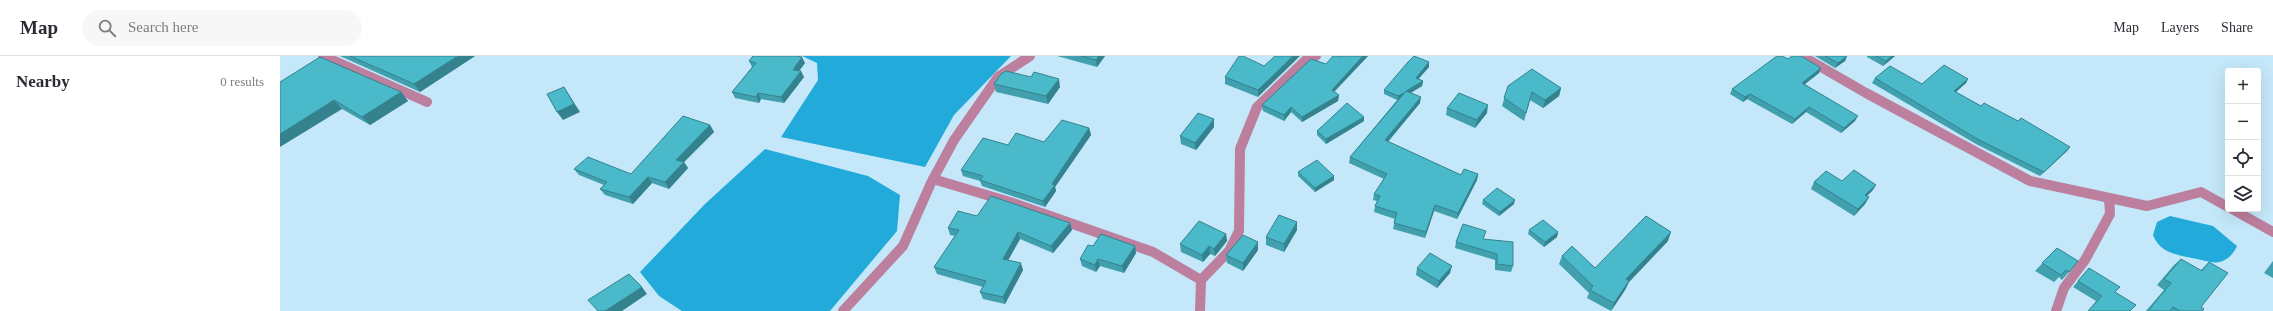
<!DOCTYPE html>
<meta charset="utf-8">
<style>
:root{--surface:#fff;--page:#f7f7f7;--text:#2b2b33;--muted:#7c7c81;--line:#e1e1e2}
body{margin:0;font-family:Georgia,serif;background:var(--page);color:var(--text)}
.controls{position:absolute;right:12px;top:12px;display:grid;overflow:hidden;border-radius:4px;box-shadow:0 4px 16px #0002}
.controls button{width:36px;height:36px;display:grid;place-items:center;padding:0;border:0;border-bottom:1px solid var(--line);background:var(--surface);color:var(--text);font:20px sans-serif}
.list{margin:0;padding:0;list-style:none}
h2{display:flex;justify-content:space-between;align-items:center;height:52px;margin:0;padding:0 16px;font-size:17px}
h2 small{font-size:13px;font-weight:400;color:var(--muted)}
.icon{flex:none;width:22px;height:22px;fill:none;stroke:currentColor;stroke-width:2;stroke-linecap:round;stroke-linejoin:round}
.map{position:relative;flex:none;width:1993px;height:255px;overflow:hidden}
header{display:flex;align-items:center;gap:24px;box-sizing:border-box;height:56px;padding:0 20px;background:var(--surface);border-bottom:1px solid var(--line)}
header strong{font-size:19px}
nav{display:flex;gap:22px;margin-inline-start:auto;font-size:14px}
.search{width:280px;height:36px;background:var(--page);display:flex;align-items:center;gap:10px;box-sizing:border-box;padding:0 14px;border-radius:22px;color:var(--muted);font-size:15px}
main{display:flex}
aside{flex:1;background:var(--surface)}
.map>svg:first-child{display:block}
.water{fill:#22aada}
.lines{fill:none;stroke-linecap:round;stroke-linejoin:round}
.minor{stroke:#bc7f9d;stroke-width:10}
.wall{fill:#40a0ae}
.shaded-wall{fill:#34828d}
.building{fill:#4abaca;stroke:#34828d}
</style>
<header>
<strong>Map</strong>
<div class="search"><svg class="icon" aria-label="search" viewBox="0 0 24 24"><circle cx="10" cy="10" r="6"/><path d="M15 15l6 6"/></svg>Search here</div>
<nav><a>Map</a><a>Layers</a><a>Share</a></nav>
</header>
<main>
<aside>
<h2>Nearby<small>0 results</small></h2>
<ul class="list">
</ul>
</aside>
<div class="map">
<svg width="1993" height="255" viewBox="0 0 1993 255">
<rect width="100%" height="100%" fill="#c4e8f9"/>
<g class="water">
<path d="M522 0H731L674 59 645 111 501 81 538 24 537 7Z"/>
<path d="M485 93 588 120 620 139 617 175 550 255H402L379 240 360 216 425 148Z"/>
<path d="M1890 160 1933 170 1957 190C1954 197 1947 205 1939 206 1932 208 1924 204 1917 203 1899 199 1880 198 1873 179L1877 166Z"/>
</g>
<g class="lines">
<g class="minor">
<path d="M43 0 147 46"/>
<path d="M1522 0 1586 37 1750 125 1867 150 1921 136 1948 151"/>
<path d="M653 123 730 146 873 196 921 224 920 255"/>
<path d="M1952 153 1993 176"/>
<path d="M921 224 949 195 959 175 960 93 977 51 1028 2 1036 0"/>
<path d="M563 255 623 190 651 127 674 84 718 21 750 0"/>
<path d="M1776 255 1784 232 1805 204 1830 158 1829 142"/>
</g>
</g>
<g class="wall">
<path d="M60 0H195L140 36Z"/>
<path d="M777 0H825L817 11Z"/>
<path d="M1063 0H1088L1054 36 1059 39 1058 45 1022 66 1011 56 1004 65 983 55 982 49 1046 8Z"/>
<path d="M1535 0H1567L1565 5 1555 12Z"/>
<path d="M1587 0H1615L1603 10 1587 1Z"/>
<path d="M1508 3 1539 17 1525 28 1575 65 1561 77 1526 56 1512 68 1467 43 1463 46 1450 38 1452 33Z"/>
<path d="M469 5 525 7 519 15 524 21 504 47 481 43 479 47 455 42 452 36 472 11Z"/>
<path d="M1149 6V11L1138 23 1143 25 1142 30 1131 37 1140 47 1108 86 1181 119 1198 118 1197 124 1177 163 1154 155 1145 182 1113 173 1115 163 1094 156 1095 150 1097 145 1093 144 1094 138 1104 123 1069 107 1070 101 1117 44 1104 38V34Z"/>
<path d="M984 10 978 41 945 28V21Z"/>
<path d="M1595 22 1642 28 1688 23 1686 27 1676 36 1701 50 1738 65 1790 91 1787 95 1760 120 1696 88 1592 27Z"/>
<path d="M0 26 121 36 128 45 90 69 62 53Z"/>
<path d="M714 28 780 31 768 48 716 36Z"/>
<path d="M1228 30 1281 32 1279 40 1263 52 1250 44 1244 65 1222 50Z"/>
<path d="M1167 52 1207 57 1195 72 1166 59Z"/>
<path d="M1084 65 1046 88 1037 79V75Z"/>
<path d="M430 69 434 76 404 106 408 112 389 133 372 127 353 148 325 139 320 133 324 129 299 119 294 113 351 118Z"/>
<path d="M934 71 916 94 901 88 900 80Z"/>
<path d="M809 72 811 79 775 131 776 135 765 151 702 130 700 125 683 120 681 114 728 89 764 86Z"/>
<path d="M1018 116 1054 124 1035 136 1018 120Z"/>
<path d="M1562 125 1596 129 1592 135 1587 140 1589 141 1585 148 1574 160 1531 133 1534 126Z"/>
<path d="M1203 144 1234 148 1219 160 1202 148Z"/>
<path d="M697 160 790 167 792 174 773 197 740 183 728 204 743 214 725 248 703 243 700 236 703 231 657 218 654 211 675 180 670 179 668 172Z"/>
<path d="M1017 174 1004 196 986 189V181Z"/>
<path d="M1249 174 1278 176 1277 181 1264 191 1248 178Z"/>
<path d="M946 178 947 185 935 200 930 198 923 206 901 196 900 188Z"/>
<path d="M1204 183 1233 210 1231 216 1215 214V204L1175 192 1176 186Z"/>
<path d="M1388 185 1349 226 1345 234 1331 255 1307 242 1309 237 1279 208 1282 200 1315 212Z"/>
<path d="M813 190H855L856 197 844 217 820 210 816 216 802 210 800 203Z"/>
<path d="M1777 192 1789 216 1782 224 1779 221 1774 226 1755 215Z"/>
<path d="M978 194 963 215 947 207 946 199Z"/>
<path d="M1901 203 1920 215 1929 206 1921 251 1922 255H1866L1884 234 1877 229 1894 209Z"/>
<path d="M1993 205V222L1984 217Z"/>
<path d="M1137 212 1170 217 1157 232 1136 219Z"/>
<path d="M1809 212 1835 236 1850 255H1808L1816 245 1793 231Z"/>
</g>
<g class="shaded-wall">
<path d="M178 0H195L140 36 134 28Z"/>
<path d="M819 0H825L817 11 816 4Z"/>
<path d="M1013 0H1020L978 41V34Z"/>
<path d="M1083 0H1088L1051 39 1052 34Z"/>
<path d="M1567 0 1565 5 1555 12 1558 7Z"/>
<path d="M1612 0H1615L1603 10 1606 5Z"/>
<path d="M522 1 525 7 515 20 513 14Z"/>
<path d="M1149 6V11L1135 27 1136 22Z"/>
<path d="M1541 12 1539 17 1520 32 1522 27Z"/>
<path d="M521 15 524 21 504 47 501 41Z"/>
<path d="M779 23 780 31 768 48 766 40Z"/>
<path d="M1688 23 1686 27 1671 40 1674 35Z"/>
<path d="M1143 25 1142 30 1118 44V40Z"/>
<path d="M284 31 300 56 283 64 277 56Z"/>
<path d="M1281 32 1279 40 1263 52 1265 44Z"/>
<path d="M121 36 128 45 90 69 82 61Z"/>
<path d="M478 37 481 43 479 47 476 41Z"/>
<path d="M1470 38 1467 43 1463 46 1465 41Z"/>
<path d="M1059 39 1058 45 1022 66V61Z"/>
<path d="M1141 41 1140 47 1104 90 1105 84Z"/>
<path d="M54 44 62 53 0 91V78Z"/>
<path d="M1208 49 1207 57 1195 72 1197 64Z"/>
<path d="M1011 51V56L1004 65V59Z"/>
<path d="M1529 51 1526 56 1512 68 1515 63Z"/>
<path d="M1578 60 1575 65 1561 77 1564 72Z"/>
<path d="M1084 61V65L1046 88V83Z"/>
<path d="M934 63V71L916 94 915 87Z"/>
<path d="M430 69 434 76 400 110 396 104Z"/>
<path d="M809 72 811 79 775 131 776 135 765 151 763 145 772 128Z"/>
<path d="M1790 91 1787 95 1760 120 1764 116Z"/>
<path d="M404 106 408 112 389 133 385 126Z"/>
<path d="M1198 118 1197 124 1177 163 1178 157Z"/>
<path d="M1054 120V124L1035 136V132Z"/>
<path d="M368 121 372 127 353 148 349 141Z"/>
<path d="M1596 129 1592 135 1581 145 1585 139Z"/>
<path d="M1589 141 1585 148 1574 160 1578 153Z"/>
<path d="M1235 144 1234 148 1219 160 1220 156Z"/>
<path d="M1155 149 1154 155 1145 182 1146 176Z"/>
<path d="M1017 166V174L1004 196V188Z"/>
<path d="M790 167 792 174 773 197 771 190Z"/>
<path d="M738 176 740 183 725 210 723 203Z"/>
<path d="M1278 176 1277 181 1264 191 1265 186Z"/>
<path d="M1391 176 1388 185 1349 226 1345 234 1331 255 1334 247 1346 223Z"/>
<path d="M946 178 947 185 935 200 934 193Z"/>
<path d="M978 186V194L963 215V207Z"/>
<path d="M855 190 856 197 844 217 842 210Z"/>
<path d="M929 190 930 198 923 206 922 199Z"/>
<path d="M818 203 820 210 816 216 815 209Z"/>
<path d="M741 207 743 214 725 248 723 241Z"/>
<path d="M1172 210 1170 217 1157 232 1159 225Z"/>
<path d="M362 231 367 238 342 255H325Z"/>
</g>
<g class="building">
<path d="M70 0H178L134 28Z"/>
<path d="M473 0H517L522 1 513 14 521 15 501 41 478 37 476 41 452 36 476 7 469 5Z"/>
<path d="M801 0H819L816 4Z"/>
<path d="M959 0H963L984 10 995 0H1013L978 34 945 21Z"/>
<path d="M1053 0H1058L1061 1 1063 0H1083L1052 34 1059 39 1022 61 1011 51 1004 59 982 49 1031 3 1046 8Z"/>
<path d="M1134 0 1149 6 1136 22 1143 25 1126 35 1124 37 1118 40 1104 34 1128 6Z"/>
<path d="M1497 0H1502L1508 3 1512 0H1521L1541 12 1522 27 1578 60 1564 72 1529 51 1515 63 1470 38 1465 41 1452 33Z"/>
<path d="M1545 0H1567L1558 7Z"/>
<path d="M1596 0H1612L1606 5Z"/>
<path d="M40 1 121 36 82 61 54 44 0 78V26Z"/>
<path d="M1664 9 1688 23 1674 35 1701 50 1704 47 1738 65 1741 62 1790 91 1764 116 1699 84 1595 22 1610 10 1642 28Z"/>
<path d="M1252 13 1281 32 1265 44 1252 36 1246 57 1224 42 1228 30Z"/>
<path d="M726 15 751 21 754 16 779 23 766 40 714 28 721 18Z"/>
<path d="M284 31 294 48 277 56 267 38Z"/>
<path d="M1126 35 1141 41 1105 84 1181 119 1184 113 1198 118 1178 157 1155 149 1146 176 1114 167 1117 157 1095 150 1100 140 1094 138 1107 118 1070 101Z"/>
<path d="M1179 37 1208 49 1197 64 1167 52Z"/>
<path d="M1067 47 1084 61 1046 83 1037 75Z"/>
<path d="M918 57 934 63 915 87 900 80Z"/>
<path d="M403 60 430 69 396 104 404 106 385 126 368 121 349 141 320 133 327 126 294 113 308 101 351 118Z"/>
<path d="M782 64 809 72 772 128 775 129 763 145 700 124 703 120 681 114 703 82 728 89 736 77 764 86Z"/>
<path d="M1037 104 1054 120 1035 132 1018 116Z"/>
<path d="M1574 114 1596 129 1585 139 1589 141 1578 153 1534 126 1546 115 1562 125Z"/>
<path d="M1217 132 1235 144 1220 156 1203 144Z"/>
<path d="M711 140 790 167 771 190 738 176 723 203 741 207 723 241 700 236 706 225 654 211 679 174 668 172 678 155 697 160Z"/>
<path d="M999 159 1017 166 1004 188 986 181Z"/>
<path d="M1366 160 1391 176 1346 223 1349 225 1334 247 1310 234 1313 230 1282 200 1292 190 1315 212Z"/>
<path d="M1263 164 1278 176 1265 186 1249 174Z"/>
<path d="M919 165 946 178 934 193 929 190 922 199 900 188Z"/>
<path d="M1183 168 1206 175 1203 183 1233 186V210L1217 208V198L1176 186Z"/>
<path d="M821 178 855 190 842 210 818 203 815 209 800 203 808 189 813 190Z"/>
<path d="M963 179 978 186 963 207 946 199Z"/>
<path d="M1777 192 1798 205 1789 216 1786 214 1781 219 1762 207Z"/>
<path d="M1150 197 1172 210 1159 225 1137 212Z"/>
<path d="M1901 203 1922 215 1929 206 1948 217 1921 251 1924 253 1922 255H1900L1893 251 1890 255H1868L1891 227 1884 223Z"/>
<path d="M1809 212 1840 231 1835 236 1856 249 1850 255H1808L1822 240 1798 225Z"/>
<path d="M349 218 362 231 325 255H318L308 244Z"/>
</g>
</svg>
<div class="controls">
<button>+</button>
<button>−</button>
<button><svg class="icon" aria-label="locate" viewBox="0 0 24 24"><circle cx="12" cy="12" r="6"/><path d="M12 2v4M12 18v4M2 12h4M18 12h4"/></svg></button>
<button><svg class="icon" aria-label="layers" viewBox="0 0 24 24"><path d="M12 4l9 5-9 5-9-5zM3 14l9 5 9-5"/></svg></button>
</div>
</div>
</main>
